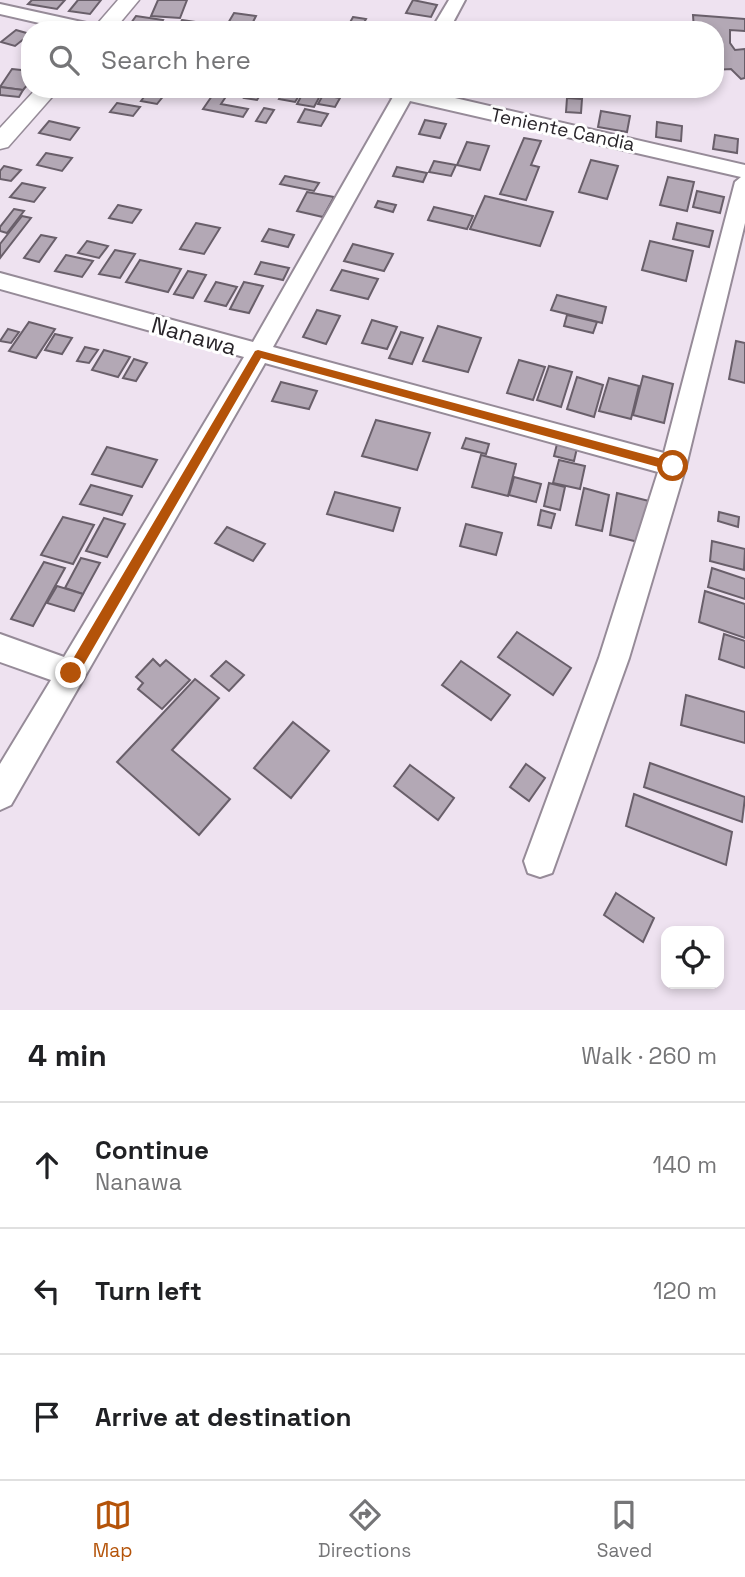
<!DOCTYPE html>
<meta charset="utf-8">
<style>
:root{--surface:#fff;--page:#f2f2f2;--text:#202124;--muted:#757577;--line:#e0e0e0;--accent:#b45309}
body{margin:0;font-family:"Space Grotesk",sans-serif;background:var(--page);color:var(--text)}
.controls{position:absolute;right:21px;bottom:21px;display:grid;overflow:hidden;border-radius:14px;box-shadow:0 4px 10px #0003}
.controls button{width:63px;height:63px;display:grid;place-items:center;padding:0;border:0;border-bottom:2px solid var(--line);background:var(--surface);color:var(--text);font:35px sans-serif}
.stop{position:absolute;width:21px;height:21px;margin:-16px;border:5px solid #b45309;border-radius:50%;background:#fff}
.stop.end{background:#b45309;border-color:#fff;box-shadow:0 2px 7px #0008}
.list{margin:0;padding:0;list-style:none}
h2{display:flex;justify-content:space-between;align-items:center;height:91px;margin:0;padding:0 28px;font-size:30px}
h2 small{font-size:23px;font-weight:400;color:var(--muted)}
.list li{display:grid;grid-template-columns:46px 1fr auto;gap:21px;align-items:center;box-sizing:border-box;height:126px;padding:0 28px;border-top:2px solid var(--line)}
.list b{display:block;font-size:26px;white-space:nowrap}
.list p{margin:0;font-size:23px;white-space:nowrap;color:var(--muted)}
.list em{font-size:23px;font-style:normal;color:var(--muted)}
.icon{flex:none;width:38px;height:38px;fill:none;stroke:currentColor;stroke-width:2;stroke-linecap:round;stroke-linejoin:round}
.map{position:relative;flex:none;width:745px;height:1010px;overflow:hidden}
.search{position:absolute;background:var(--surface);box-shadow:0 4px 10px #0003;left:21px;right:21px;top:21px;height:77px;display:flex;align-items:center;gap:18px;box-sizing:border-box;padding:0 24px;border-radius:28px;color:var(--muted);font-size:26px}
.sheet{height:469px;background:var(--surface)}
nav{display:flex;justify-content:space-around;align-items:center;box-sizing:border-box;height:98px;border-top:2px solid var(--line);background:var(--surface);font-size:19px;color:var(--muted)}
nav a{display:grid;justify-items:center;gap:4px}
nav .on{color:var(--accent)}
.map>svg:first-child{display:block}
.building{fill:#b3a8b5;stroke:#695f6a;stroke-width:2}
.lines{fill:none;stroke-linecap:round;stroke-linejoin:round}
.minor-casing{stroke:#968b98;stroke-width:4}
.tertiary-casing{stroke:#968b98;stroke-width:3}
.minor{fill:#fff;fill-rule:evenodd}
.tertiary{fill:#fff;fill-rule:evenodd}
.route{fill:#b45309}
.labels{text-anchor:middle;stroke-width:6;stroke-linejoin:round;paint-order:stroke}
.far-street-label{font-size:19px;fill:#29252a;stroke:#fff}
.street-label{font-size:23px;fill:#29252a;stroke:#fff}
</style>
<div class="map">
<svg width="745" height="1010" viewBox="0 0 745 1010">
<rect width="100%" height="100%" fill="#eee2f0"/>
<g class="building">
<path d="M32 0H65L57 9 28 4Z"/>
<path d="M78 0H101L90 14 69 11Z"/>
<path d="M158 0H187L180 18 151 16Z"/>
<path d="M413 0 437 5 431 17 406 13Z"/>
<path d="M234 13 256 16 249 30H224Z"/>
<path d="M693 15 745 19V31L730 30V43L735 50 745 49V78L741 79 731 69 715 70V30H694Z"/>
<path d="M136 16 163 20 157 30H126Z"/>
<path d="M353 17 366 19 361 28 348 26Z"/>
<path d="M182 20 196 22 192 30H177Z"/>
<path d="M200 22 216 24 213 30H197Z"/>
<path d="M16 30 30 34 15 46 1 42Z"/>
<path d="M12 69 30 71V82L23 90 0 87Z"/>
<path d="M0 87 23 90 19 97 0 95Z"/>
<path d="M150 89H169L157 104 141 101Z"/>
<path d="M249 89H264L257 100 244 98Z"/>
<path d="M285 89H295L302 91 295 102 279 99Z"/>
<path d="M476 89H496L495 96 475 94Z"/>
<path d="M304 91 321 94 314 107 297 104Z"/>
<path d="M214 93 227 95 221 104 248 109 243 117 203 109Z"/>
<path d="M323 95 340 98 335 107 318 104Z"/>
<path d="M567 98 582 99 581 113 566 112Z"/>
<path d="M117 103 140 107 133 116 110 112Z"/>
<path d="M264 108 274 110 266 123 256 121Z"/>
<path d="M305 109 328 114 321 126 298 122Z"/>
<path d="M601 111 630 116 627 132 598 127Z"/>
<path d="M425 120 446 124 440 138 419 134Z"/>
<path d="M49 121 79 128 70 140 39 133Z"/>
<path d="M657 122 682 126 681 141 656 137Z"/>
<path d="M715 135 738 139 737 153 713 149Z"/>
<path d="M524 138 541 141 531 165 539 167 526 200 500 194Z"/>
<path d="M467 142 489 146 480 170 457 165Z"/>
<path d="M46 153 72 158 62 171 37 165Z"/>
<path d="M591 160 618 166 607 199 579 192Z"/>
<path d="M434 161 456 165 451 176 429 172Z"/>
<path d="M4 166 21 170 11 181 0 179V171Z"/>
<path d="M397 167 427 173 423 182 393 176Z"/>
<path d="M285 176 319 183 314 191 280 184Z"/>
<path d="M668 177 694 182 687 211 660 205Z"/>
<path d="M22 183 45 188 34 202 10 197Z"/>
<path d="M697 191 724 197 720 213 693 207Z"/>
<path d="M307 192 334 197 323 217 297 211Z"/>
<path d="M485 196 553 212 540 246 470 229Z"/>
<path d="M378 201 396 205 393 212 375 207Z"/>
<path d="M118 205 141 210 132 223 109 218Z"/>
<path d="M434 207 473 216 467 229 428 220Z"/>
<path d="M14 209 24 211 7 233 0 231V227Z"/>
<path d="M22 216 31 218 0 258V244Z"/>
<path d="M196 223 220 228 204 254 180 249Z"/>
<path d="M677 223 713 231 709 247 673 239Z"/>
<path d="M269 229 294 235 288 247 262 241Z"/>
<path d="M41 235 56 238 39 262 24 258Z"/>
<path d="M87 241 108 246 99 258 78 253Z"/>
<path d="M650 241 693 251 686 281 642 270Z"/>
<path d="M353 244 393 254 384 271 344 261Z"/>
<path d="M115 250 135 254 120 278 99 274Z"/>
<path d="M66 255 93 261 82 277 55 271Z"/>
<path d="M140 260 181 269 168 292 126 282Z"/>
<path d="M261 262 289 268 283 280 255 274Z"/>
<path d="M342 270 378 279 368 299 331 290Z"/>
<path d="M188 271 206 275 193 298 174 294Z"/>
<path d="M216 282 237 287 226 306 205 301Z"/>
<path d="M244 282 263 286 249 313 230 309Z"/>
<path d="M557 295 606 307 602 323 551 310Z"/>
<path d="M317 310 340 316 326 344 303 337Z"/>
<path d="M567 315 597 322 593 333 564 326Z"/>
<path d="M372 320 397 327 387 349 362 343Z"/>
<path d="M29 322 55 329 36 358 9 351Z"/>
<path d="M438 326 481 338 468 372 423 361Z"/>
<path d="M8 329 19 332 11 343 0 341Z"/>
<path d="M401 332 423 338 412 364 389 358Z"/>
<path d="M55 334 72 338 62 354 45 350Z"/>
<path d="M736 341 745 343V383L729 379Z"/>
<path d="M85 347 98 350 89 363 77 361Z"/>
<path d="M104 350 130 357 118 377 92 370Z"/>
<path d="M134 359 147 363 136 381 123 378Z"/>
<path d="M519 360 545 367 533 400 507 393Z"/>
<path d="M549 366 572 372 561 407 537 400Z"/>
<path d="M643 376 673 384 664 423 633 415Z"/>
<path d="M577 377 603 385 594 417 567 409Z"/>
<path d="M609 378 639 386 631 419 599 411Z"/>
<path d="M281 382 317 391 309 409 272 401Z"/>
<path d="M376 420 430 433 417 470 362 456Z"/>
<path d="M466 438 489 444 486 454 462 448Z"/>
<path d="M557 444 577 448 574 461 554 456Z"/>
<path d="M107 447 157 460 142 487 92 474Z"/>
<path d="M481 455 516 464 508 496 472 487Z"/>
<path d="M559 460 585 466 580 489 553 483Z"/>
<path d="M514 477 541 484 536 502 509 495Z"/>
<path d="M549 483 565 487 560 510 544 506Z"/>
<path d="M91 485 132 496 122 515 80 504Z"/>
<path d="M584 488 609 495 602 531 576 525Z"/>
<path d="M335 492 400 508 393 531 327 514Z"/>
<path d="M617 493 649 501 642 543 610 535Z"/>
<path d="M541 510 555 514 551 528 538 525Z"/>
<path d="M719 512 739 517 738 527 718 521Z"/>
<path d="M63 517 94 525 73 564 41 555Z"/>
<path d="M104 518 125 524 107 557 86 551Z"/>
<path d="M466 524 502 533 496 555 460 546Z"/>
<path d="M227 527 265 544 253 561 215 543Z"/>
<path d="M712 541 745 549 744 570 710 561Z"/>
<path d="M81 558 100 563 83 594 65 588Z"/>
<path d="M44 562 65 568 33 626 11 619Z"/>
<path d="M712 568 745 579V599L708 587Z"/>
<path d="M57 586 83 594 74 611 47 603Z"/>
<path d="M705 591 745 604V638L699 622Z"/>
<path d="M517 632 571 668 553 695 498 657Z"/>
<path d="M724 634 745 641V668L719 659Z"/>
<path d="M153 659 160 666 166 660 190 680 162 709 138 689 143 683 136 677Z"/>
<path d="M226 661 244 675 229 691 211 676Z"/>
<path d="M461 661 510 695 491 720 442 685Z"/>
<path d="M195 679 219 698 172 750 230 799 199 835 117 762Z"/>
<path d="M686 695 745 712V743L681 725Z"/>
<path d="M293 722 329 751 291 798 254 768Z"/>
<path d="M650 763 745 797 742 822 644 787Z"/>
<path d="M526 764 545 778 529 801 510 787Z"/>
<path d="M410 765 454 798 438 820 394 786Z"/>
<path d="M634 794 732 832 726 865 626 826Z"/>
<path d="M616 893 654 918 643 942 604 915Z"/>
</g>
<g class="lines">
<defs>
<g id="minor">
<path d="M449 0H465L449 30H431Z"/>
<path d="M0 4 100 26 103 30H70L0 14Z"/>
<path d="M372 89H416L745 165V223L686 466 629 658 552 873 540 877 528 873 524 861 599 658 658 472 265 363 11 805 0 810V764L51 680 0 662V634L64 657 244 357 0 289V273L253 342 393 97 374 93ZM410 101 741 177 735 182 664 453 273 347Z"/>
</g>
<g id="tertiary">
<path d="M118 0H139L114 30H92Z"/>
<path d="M36 89H59L8 147 0 149V128Z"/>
</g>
</defs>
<use href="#minor" class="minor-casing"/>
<use href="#tertiary" class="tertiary-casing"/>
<use href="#minor" class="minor"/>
<use href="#tertiary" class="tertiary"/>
</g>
<path class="route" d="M258 350 673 462 678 466 673 471 261 358 76 678H67V669L255 351Z"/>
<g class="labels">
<g class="far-street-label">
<text transform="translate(563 129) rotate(12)" y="7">Teniente Candia</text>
</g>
<g class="street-label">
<text transform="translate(194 336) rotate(16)" y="8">Nanawa</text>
</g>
</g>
</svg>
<div class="controls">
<button><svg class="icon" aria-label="locate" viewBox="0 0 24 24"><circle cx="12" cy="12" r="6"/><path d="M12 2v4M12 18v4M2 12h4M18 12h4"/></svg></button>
</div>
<div class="stop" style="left:673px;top:466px"></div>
<div class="stop end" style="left:71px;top:673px"></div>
<div class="search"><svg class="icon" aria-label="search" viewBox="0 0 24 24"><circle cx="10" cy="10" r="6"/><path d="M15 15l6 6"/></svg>Search here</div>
</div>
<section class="sheet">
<h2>4 min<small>Walk · 260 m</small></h2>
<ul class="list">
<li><svg class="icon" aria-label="ahead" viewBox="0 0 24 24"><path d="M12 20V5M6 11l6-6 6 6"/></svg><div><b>Continue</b><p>Nanawa</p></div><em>140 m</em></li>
<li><svg class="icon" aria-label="left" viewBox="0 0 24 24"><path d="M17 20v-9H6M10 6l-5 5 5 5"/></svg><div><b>Turn left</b></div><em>120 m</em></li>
<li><svg class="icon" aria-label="arrive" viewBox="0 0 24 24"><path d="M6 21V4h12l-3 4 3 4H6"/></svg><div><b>Arrive at destination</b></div></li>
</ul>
</section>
<nav>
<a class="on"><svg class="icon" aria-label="map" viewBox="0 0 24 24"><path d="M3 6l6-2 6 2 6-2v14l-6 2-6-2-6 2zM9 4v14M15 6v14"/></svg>Map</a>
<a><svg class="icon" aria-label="directions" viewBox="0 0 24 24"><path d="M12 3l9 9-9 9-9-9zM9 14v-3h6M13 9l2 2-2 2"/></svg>Directions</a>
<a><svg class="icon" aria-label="saved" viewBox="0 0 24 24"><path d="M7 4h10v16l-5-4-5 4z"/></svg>Saved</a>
</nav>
